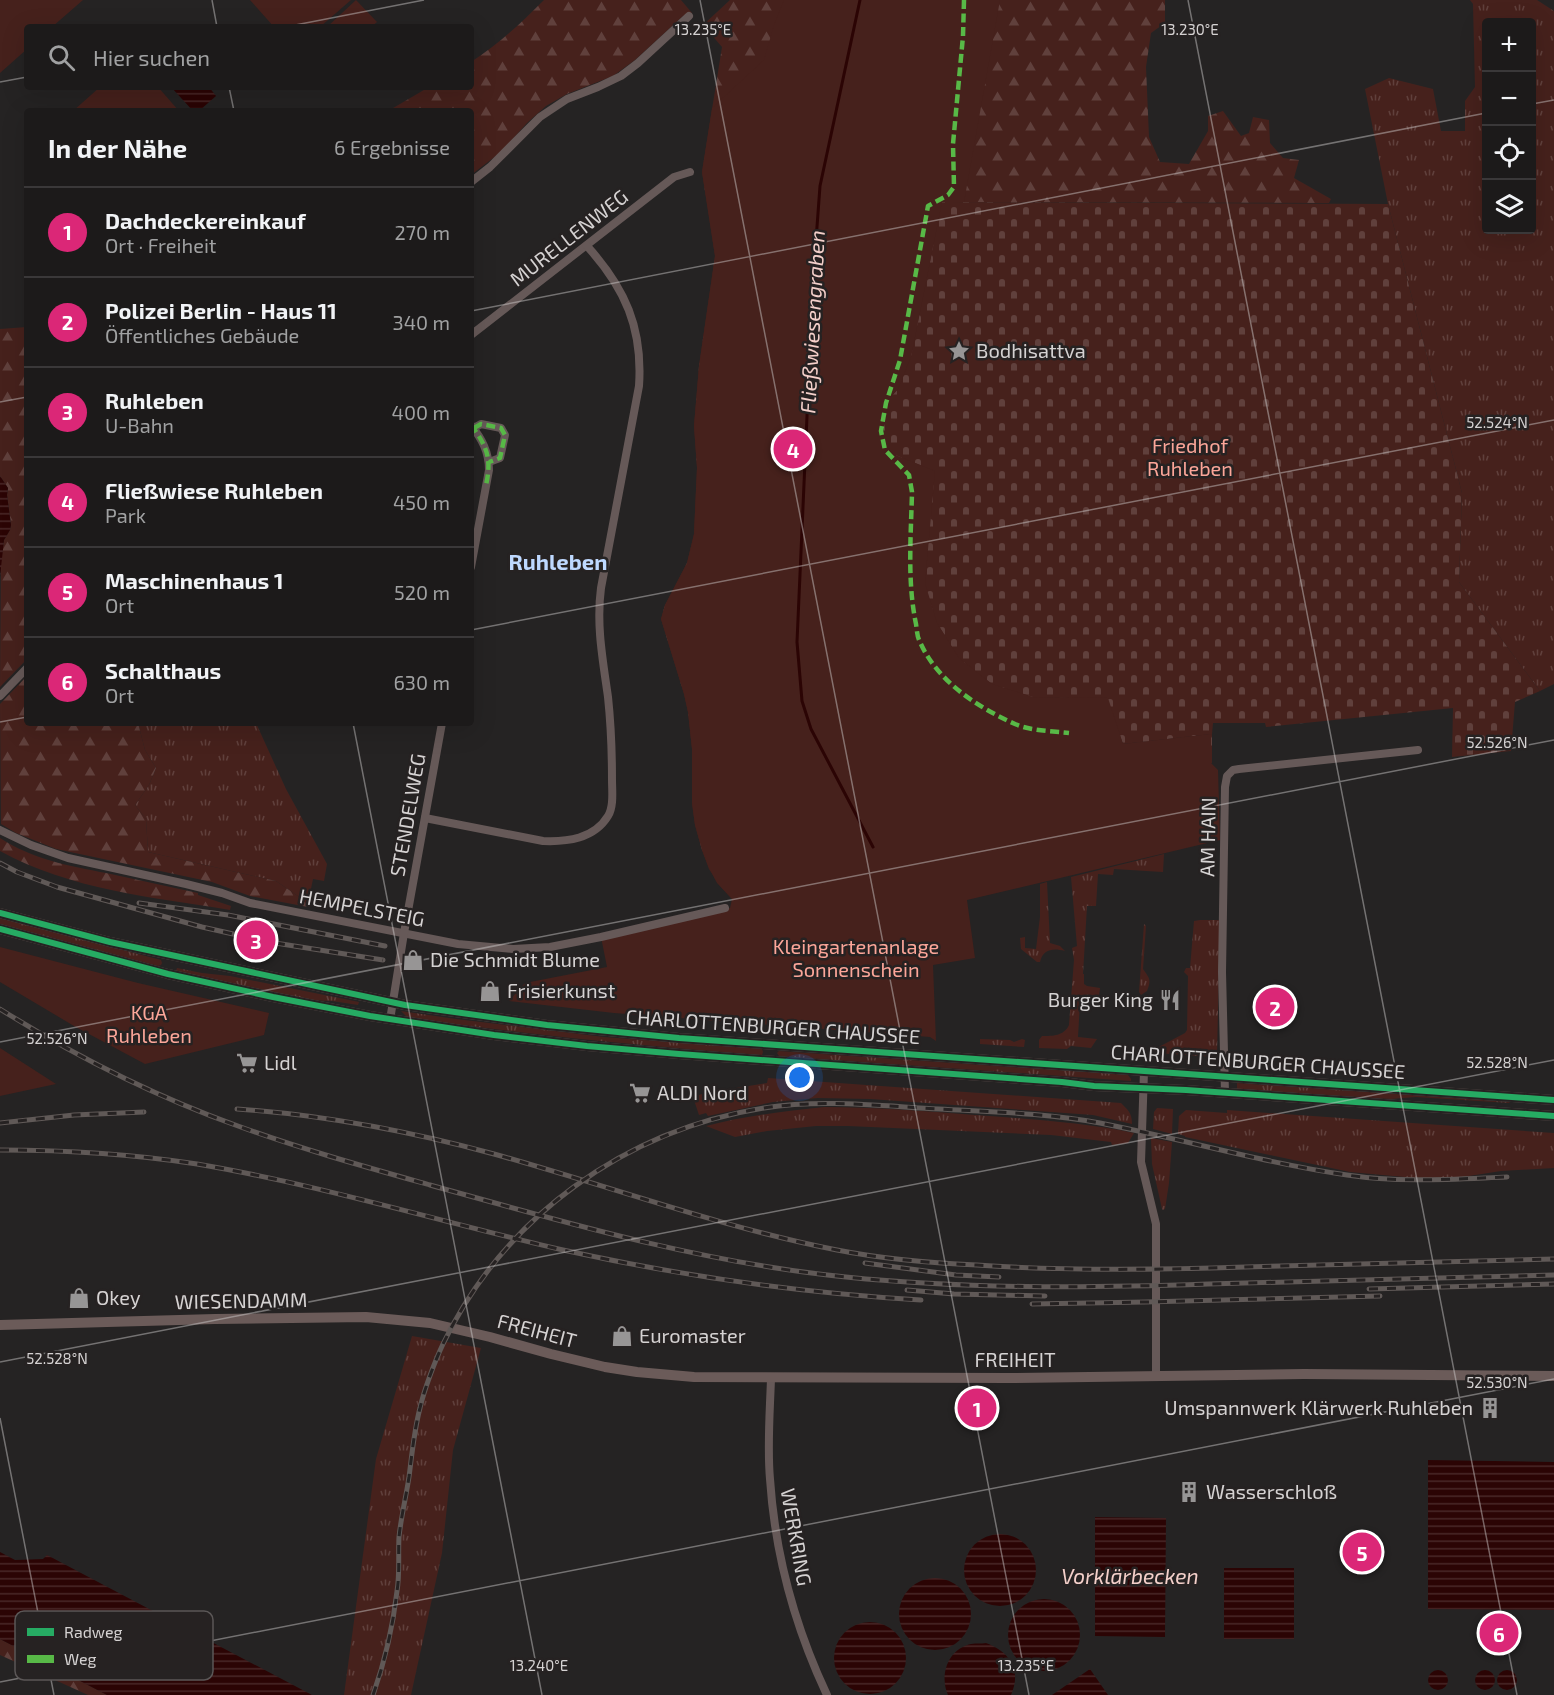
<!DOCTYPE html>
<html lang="de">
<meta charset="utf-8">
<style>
:root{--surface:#1c1a1a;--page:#292727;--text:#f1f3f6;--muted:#a0a1a2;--line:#3a3839;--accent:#db2777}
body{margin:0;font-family:"Exo 2",sans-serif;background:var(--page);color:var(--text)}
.controls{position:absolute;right:18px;top:18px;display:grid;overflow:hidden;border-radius:6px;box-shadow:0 6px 24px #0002}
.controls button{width:54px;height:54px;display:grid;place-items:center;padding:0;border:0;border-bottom:2px solid var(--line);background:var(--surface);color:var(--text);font:30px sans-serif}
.you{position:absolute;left:800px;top:1078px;width:21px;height:21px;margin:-15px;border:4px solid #fff;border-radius:50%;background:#1a73e8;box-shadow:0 0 0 9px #1a73e833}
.badge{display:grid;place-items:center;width:39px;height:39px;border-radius:50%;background:var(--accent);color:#fff;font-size:20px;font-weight:700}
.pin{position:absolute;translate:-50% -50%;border:3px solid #fff;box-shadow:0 2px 6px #0006}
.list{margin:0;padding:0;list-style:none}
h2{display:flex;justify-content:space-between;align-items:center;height:78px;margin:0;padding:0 24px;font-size:26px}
h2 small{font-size:20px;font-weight:400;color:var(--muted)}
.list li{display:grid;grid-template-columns:39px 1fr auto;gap:18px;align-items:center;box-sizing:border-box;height:90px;padding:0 24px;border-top:2px solid var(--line)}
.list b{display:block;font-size:22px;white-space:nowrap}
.list p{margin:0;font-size:20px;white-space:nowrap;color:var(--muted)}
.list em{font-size:20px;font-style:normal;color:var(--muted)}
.icon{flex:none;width:33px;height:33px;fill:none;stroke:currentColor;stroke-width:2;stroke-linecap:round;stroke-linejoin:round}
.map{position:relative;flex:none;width:1554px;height:1695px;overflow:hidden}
.search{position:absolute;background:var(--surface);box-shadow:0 6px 24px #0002;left:24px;top:24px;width:450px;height:66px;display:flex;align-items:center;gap:15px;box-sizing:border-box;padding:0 21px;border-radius:6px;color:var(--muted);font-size:22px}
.panel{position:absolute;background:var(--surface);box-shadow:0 6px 24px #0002;left:24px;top:108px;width:450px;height:618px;border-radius:6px}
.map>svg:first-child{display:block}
.grass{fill:url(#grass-tufts);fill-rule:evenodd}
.forest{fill:url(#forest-firs)}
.cemetery{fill:url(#cemetery-stones)}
.green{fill:#46211c}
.water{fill:url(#water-rules)}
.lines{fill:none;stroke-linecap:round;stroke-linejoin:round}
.stream{stroke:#2b0404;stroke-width:3}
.street{stroke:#665958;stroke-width:8}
.secondary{stroke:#6b5b59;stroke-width:10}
.rail-casing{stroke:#605957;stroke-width:5}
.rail{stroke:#262222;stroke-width:3;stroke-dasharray:9;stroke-linecap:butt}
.quiet{stroke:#58b947;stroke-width:4.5;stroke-dasharray:9 4.5;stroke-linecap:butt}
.cycleway-casing{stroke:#262222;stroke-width:10}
.cycleway{stroke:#26ab63;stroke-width:6}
.ticks{fill:none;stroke:#d5d2d2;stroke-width:1.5;stroke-opacity:0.45}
.labels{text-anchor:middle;stroke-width:5;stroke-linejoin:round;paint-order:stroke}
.street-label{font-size:20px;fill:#d5d2d2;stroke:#262222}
.poi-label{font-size:20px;fill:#d5d2d2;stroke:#262222;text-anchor:start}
.park-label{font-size:20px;fill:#fca699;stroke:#262222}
.water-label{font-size:21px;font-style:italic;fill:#f4d0ca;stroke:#262222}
.quarter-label{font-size:22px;font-weight:bold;fill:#bed9ff;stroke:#262222}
.key{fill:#262222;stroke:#5b5757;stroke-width:1.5}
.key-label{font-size:16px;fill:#d5d2d2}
.ticks-label{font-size:15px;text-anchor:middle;fill:#d5d2d2;stroke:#262222;stroke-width:5;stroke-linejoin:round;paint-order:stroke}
</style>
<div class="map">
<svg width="1554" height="1695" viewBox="0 0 1554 1695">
<defs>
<pattern id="grass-tufts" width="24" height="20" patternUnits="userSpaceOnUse" patternTransform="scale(1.5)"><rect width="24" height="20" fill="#46211c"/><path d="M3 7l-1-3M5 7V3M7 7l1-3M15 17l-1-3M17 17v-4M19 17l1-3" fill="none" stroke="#60403c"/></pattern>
<pattern id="forest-firs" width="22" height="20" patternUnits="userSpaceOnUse" patternTransform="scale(1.5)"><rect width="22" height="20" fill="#46211c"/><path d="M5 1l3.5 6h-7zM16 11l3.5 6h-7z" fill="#60403c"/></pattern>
<pattern id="cemetery-stones" width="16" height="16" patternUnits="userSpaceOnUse" patternTransform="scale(1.5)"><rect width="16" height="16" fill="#46211c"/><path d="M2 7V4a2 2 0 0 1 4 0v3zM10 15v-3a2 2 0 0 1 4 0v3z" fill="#60403c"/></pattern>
<pattern id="water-rules" width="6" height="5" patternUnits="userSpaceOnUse" patternTransform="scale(1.5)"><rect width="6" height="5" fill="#2b0404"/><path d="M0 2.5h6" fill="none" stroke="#492828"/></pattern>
</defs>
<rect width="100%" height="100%" fill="#252323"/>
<g class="grass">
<path d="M1470 0H1537L1554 11V684L1540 691 1459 582 1462 493 1388 204 1365 89 1389 78 1433 89 1441 131H1465V101L1475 87 1473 4ZM1486 22H1532V230H1486Z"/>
<path d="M138 723H256L286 789 327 864 324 881 313 879 308 903 276 881 148 852 146 819 135 805 149 785 156 768 145 750Z"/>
<path d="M1164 854 1163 872 1114 869 1113 875 1098 874 1096 906H1087L1083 974H1084V984L1087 986 1100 988 1099 996 1089 995 1088 1002H1080L1078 1037 1097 1039 1091 1048 1071 1046 1067 1049 1039 1048V1040L1042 1036C1053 1036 1064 1036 1069 1025L1074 960 1072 948 1077 946 1071 877Z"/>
<path d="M1047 882 1050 943 1060 946 1065 951C1053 948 1043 949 1040 962H1037L1021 949 1020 938 1025 937V948L1036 949 1040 917V884Z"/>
<path d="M0 918 161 960 162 963 161 965 158 966 0 924Z"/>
<path d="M1200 920H1220L1217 1057 1154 1053 1155 1049 1185 1033 1187 1030 1188 976 1184 972 1186 968H1190L1194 921Z"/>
<path d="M1144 924 1146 926 1143 969C1149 978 1152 979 1147 991L1141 995 1139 992Z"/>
<path d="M177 968 202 973 230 976 359 1002 358 1005 332 1001 307 1000 176 971Z"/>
<path d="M401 1011 456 1019 604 1037 762 1049 763 1052 762 1055C643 1046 525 1035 407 1017Z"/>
<path d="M980 1039 1010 1040 1014 1042 1022 1039 1025 1040 1024 1047 980 1044Z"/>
<path d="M779 1051 1128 1075 1131 1079V1081L779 1056 777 1053Z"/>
<path d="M768 1078 1121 1103C1128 1110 1132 1113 1132 1124L1093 1115 870 1099 818 1098 773 1102 708 1116 706 1113 699 1115 693 1097 705 1093 767 1083Z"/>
<path d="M1237 1083 1509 1102 1510 1103 1416 1097 1391 1099 1237 1089Z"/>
<path d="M824 1107C874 1107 924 1111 975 1115 1028 1119 1081 1122 1134 1133L1128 1143 1112 1145 1111 1142 1051 1135 848 1126H816L767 1131 735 1137 706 1126C745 1116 784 1111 824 1107Z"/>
<path d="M1157 1108 1173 1109 1172 1134 1153 1129 1154 1112Z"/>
<path d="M1186 1110 1227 1113V1110L1554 1133V1168L1501 1171 1456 1178H1415L1350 1172 1185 1137V1136L1178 1134 1179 1116Z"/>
<path d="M1151 1138 1172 1142 1169 1183 1165 1209 1163 1210 1162 1209 1152 1164Z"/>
<path d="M412 1336 481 1348 453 1450 442 1553 411 1695H344L376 1459Z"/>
</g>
<g class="forest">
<path d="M544 0H681L692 13 688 16H683L635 60 613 76 567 94 546 106 527 123 501 152 471 175V111H388L429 87H471V62C498 45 521 23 544 0Z"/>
<path d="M730 0H1165V23L1151 33 1146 67 1149 137 1160 162 1189 164 1208 131V116L1223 111 1241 136 1249 133 1253 117 1269 120 1270 143 1283 158 1299 160 1294 178 1331 199 1329 203 942 202 1033 697 1108 698 1123 744 1212 734V763L732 899 722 888 709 869 702 850 695 825 692 803V749L688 712 684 694 661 619 665 605 687 563 694 534 697 468 694 426 699 366 715 256 702 172 722 47 703 25Z"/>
<path d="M27 327V659L0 687 1 560 4 540 10 530 11 525 7 495 8 488 0 476V329Z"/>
<path d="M27 676V723H138L145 750 156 768 149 785 135 805 146 819 148 852 276 881 308 903V907L250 896 212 882 56 849 16 833 1 824 0 704Z"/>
<path d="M0 838C32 859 69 866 106 873 137 880 167 886 198 893V895L231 906 230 910C152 897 71 890 0 851Z"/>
<path d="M0 1639 107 1695H88L0 1655Z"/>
</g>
<path class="cemetery" d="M942 202 1388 204 1462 493 1459 582 1540 691 1515 702 1511 751 1452 757 1453 708 1266 727 1265 723H1213L1212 734 1123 744 1107 699 1033 697 992 684 959 658 937 623 924 583 935 471 893 454 886 445 883 432 890 398 898 389 911 357Z"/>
<g class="green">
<path d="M0 0H83L52 27H27V49L0 73Z"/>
<path d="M250 0H351L320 27H274Z"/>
<path d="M356 0 377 22 371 27H327Z"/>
<path d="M784 0H1000L964 202H942L911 357 898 389 890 398 883 432 886 445 893 454 935 471 925 583 937 623 959 658 992 684 1033 697 1108 698 1123 744 1211 734V763L1218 770 1220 840 967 900 975 958 933 965 936 1041 930 1037 614 1013 509 1001 525 983 607 967 601 937 730 908 732 899 717 883 709 868 702 850 695 825 692 803V749L688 712 684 694 661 619 665 605 687 563 694 534 697 468 694 426 699 366 715 256 702 172 712 108 764 60 774 25Z"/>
<path d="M100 87H158L179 111H73Z"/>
<path d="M0 947 138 983 269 1013 264 1035 145 1064 74 1026 0 982Z"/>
<path d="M0 1048 56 1084 0 1096Z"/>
</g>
<g class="water">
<path d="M171 87H209L216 96 199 111H193Z"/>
<path d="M0 476 8 488 7 495 11 525 10 530 4 540 0 577Z"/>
<path d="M1428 1460 1554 1462V1610L1428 1609Z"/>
<path d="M1095 1517 1166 1518 1165 1637 1095 1636Z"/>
<circle cx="1000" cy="1570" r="36"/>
<path d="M0 1552 15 1560 43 1559 47 1555 312 1695H107L0 1639Z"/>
<rect x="1224" y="1568" width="70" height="71"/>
<circle cx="935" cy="1614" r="36"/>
<circle cx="1044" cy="1635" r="36"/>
<circle cx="870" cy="1658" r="36"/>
<path d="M986 1643C1010 1652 1022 1670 1011 1695H948C939 1675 948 1649 971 1644 976 1643 981 1644 986 1643Z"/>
<path d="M1090 1669 1108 1695H1052Z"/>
<circle cx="1438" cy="1680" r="10"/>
<circle cx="1485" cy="1680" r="10"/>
<circle cx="1507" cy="1680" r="10"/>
</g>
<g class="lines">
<path class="stream" d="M860 0 820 186 813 281 797 642 802 701 811 729 873 847"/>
<g class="street">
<path d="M471 182 490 167 540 117 567 99 598 87 621 76 638 63 689 16"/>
<path d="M471 335 674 177 690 172"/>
<path d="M471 425C482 439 489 452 489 470L471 567"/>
<path d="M474 428 481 424 501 428 505 435 500 458 489 462"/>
<path d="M0 696 27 668"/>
<path d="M425 818 543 841C567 842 594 839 608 816 614 806 612 791 612 780 612 752 611 725 608 697 603 661 596 625 601 588L639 386C643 328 625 288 587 246"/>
<path d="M0 830 31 845 68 858 186 884 222 893 250 903 458 944 513 949 550 947 601 937 725 908"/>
<path d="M390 1020 404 933 442 723"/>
<path d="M1144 1071 1141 1162 1156 1224V1376"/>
<path d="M1225 1093 1222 972 1225 787 1227 776 1233 770 1239 769 1418 750"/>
<path d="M771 1378C770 1411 767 1446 770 1479 775 1554 795 1627 827 1695"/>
</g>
<g class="secondary">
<path d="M0 913 110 942 405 1005 547 1025 679 1038 1554 1100"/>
<path d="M0 929 168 974 273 997 370 1016 494 1035 587 1046 679 1054 1062 1082 1094 1086 1186 1090 1554 1116"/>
<path d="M0 1325 215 1319 366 1317 430 1323 490 1337 551 1354 605 1367 637 1372 694 1377 1009 1378 1304 1374 1554 1376"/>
</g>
<defs>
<g id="rail">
<path d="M0 863 17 872 57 887 202 927 269 942 383 960"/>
<path d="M139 903 228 915 385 946"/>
<path d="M0 1009C75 1056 154 1096 238 1126 301 1149 366 1167 430 1185 567 1223 704 1263 846 1277 966 1289 1087 1288 1208 1284 1323 1281 1439 1278 1554 1275"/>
<path d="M237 1109C324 1115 409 1131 494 1154 609 1186 720 1227 837 1250 883 1259 930 1263 977 1265 1066 1271 1156 1270 1245 1267 1348 1264 1451 1262 1554 1259"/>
<path d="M0 1123 74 1115 144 1112"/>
<path d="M0 1150C66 1150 132 1154 197 1164 321 1185 441 1222 563 1250 681 1276 801 1293 921 1300"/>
<path d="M865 1263 956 1275 999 1277"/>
<path d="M1369 1289 1554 1284"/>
<path d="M907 1290 954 1294 1045 1296"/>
<path d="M1032 1304 1145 1302 1380 1296"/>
<path d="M373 1695C385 1661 393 1626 397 1591 400 1573 398 1555 399 1537 401 1517 406 1497 409 1477 412 1454 414 1431 420 1408 424 1390 435 1361 443 1344 504 1217 625 1130 764 1108 822 1099 881 1106 939 1109 993 1112 1047 1113 1100 1123 1182 1139 1264 1163 1347 1175 1400 1183 1454 1179 1507 1177"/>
</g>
</defs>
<use href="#rail" class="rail-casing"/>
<use href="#rail" class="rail"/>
<g class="quiet">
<path d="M964 0 963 36 953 144 954 187 948 195 928 206 900 360 886 403 881 431 885 450 909 475 912 492C911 536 907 581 916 624 917 630 917 637 920 642 937 681 977 707 1015 724 1031 731 1051 731 1069 733"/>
<path d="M471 425C487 446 492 459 486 485"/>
<path d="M474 428 481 424 501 428 505 435 500 458 489 462"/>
</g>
<defs>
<g id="cycleway">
<path d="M0 913 110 942 405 1005 547 1025 679 1038 1554 1100"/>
<path d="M0 929 168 974 273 997 370 1016 494 1035 587 1046 679 1054 1062 1082 1094 1086 1186 1090 1554 1116"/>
</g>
</defs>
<use href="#cycleway" class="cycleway-casing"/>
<use href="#cycleway" class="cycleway"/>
</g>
<path class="ticks" d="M212 0 217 27M700 0 1029 1695M1188 0 1517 1695M285 27 424 0M0 82 27 77M229 87 234 111M1532 104 1554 100M471 311 1486 113M0 402 27 397M471 630 1554 420M0 722 27 717M353 723 542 1695M0 1042 1554 740M0 1362 1554 1060M0 1418 54 1695M0 1682 1554 1379"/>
<defs>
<symbol id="sight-bare" viewBox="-9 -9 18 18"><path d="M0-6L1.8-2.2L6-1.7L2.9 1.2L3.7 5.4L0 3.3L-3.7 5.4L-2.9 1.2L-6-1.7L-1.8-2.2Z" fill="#979595" stroke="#262222" stroke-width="2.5" paint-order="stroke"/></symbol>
<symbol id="shop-bare" viewBox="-9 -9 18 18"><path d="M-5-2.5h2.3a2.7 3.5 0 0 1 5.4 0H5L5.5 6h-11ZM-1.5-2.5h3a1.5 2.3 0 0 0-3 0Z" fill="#979595" stroke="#262222" stroke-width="2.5" paint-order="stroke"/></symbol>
<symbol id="restaurant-bare" viewBox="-9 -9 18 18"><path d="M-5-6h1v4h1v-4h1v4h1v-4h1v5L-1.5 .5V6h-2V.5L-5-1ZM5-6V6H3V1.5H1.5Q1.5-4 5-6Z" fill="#979595" stroke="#262222" stroke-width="2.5" paint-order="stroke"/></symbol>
<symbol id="supermarket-bare" viewBox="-9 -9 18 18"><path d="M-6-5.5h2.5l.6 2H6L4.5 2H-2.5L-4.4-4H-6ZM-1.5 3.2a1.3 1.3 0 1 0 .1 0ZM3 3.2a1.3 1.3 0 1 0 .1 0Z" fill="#979595" stroke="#262222" stroke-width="2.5" paint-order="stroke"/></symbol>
<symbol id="building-bare" viewBox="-9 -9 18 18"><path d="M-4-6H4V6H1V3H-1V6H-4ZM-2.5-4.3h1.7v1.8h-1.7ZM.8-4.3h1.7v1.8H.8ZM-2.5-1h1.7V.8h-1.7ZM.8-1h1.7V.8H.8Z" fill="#979595" stroke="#262222" stroke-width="2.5" paint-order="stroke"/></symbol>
</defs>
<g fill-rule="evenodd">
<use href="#sight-bare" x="944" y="336" width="30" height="30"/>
<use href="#shop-bare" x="398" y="945" width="30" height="30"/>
<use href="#shop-bare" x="475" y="976" width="30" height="30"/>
<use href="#restaurant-bare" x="1155" y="985" width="30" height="30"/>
<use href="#supermarket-bare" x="232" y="1048" width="30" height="30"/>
<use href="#supermarket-bare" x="625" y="1078" width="30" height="30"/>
<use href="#shop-bare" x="64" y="1283" width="30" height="30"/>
<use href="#shop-bare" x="607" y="1321" width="30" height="30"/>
<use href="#building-bare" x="1475" y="1393" width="30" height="30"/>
<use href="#building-bare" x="1174" y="1477" width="30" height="30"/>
</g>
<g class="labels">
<g class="street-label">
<text transform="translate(569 238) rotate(-38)" y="7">MURELLENWEG</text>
<text transform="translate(408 815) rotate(-80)" y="7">STENDELWEG</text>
<text transform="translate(1208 837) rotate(-89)" y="7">AM HAIN</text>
<text transform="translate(362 908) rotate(11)" y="7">HEMPELSTEIG</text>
<text transform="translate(773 1027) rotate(4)" y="7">CHARLOTTENBURGER CHAUSSEE</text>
<text transform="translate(1258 1062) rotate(4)" y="7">CHARLOTTENBURGER CHAUSSEE</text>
<text transform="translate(241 1301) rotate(-1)" y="7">WIESENDAMM</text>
<text transform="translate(537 1331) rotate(15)" y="7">FREIHEIT</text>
<text x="1015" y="1367">FREIHEIT</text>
<text transform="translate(796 1537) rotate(80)" y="7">WERKRING</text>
</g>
<g class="poi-label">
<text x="976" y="358">Bodhisattva</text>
<text x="430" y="967">Die Schmidt Blume</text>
<text x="507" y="998">Frisierkunst</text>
<text x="1153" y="1007" text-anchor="end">Burger King</text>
<text x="264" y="1070">Lidl</text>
<text x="657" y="1100">ALDI Nord</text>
<text x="96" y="1305">Okey</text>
<text x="639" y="1343">Euromaster</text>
<text x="1473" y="1415" text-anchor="end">Umspannwerk Klärwerk Ruhleben</text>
<text x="1206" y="1499">Wasserschloß</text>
</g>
<g class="park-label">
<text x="1190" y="453">Friedhof<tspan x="1190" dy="23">Ruhleben</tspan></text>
<text x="856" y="954">Kleingartenanlage<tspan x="856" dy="23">Sonnenschein</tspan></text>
<text x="149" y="1020">KGA<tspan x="149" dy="23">Ruhleben</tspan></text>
</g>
<g class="water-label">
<text transform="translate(813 322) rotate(-87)" y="7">Fließwiesengraben</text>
<text x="1130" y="1584">Vorklärbecken</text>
</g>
<g class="quarter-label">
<text x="558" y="570">Ruhleben</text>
</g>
</g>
<rect x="15" y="1611" width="198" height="69" rx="9" class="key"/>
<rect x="27" y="1628" width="27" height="8" fill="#26ab63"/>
<rect x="27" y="1655" width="27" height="8" fill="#58b947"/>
<g class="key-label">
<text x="64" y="1638">Radweg</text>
<text x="64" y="1665">Weg</text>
</g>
<g class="ticks-label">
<text x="703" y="35">13.235°E</text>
<text x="1190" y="35">13.230°E</text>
<text x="1497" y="428">52.524°N</text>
<text x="1497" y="748">52.526°N</text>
<text x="57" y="1044">52.526°N</text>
<text x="1497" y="1068">52.528°N</text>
<text x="57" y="1364">52.528°N</text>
<text x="1497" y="1388">52.530°N</text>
<text x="539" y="1671">13.240°E</text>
<text x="1026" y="1671">13.235°E</text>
</g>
</svg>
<div class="controls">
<button>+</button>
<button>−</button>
<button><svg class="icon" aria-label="locate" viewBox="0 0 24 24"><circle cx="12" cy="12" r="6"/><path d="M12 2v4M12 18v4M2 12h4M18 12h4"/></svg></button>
<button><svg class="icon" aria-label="layers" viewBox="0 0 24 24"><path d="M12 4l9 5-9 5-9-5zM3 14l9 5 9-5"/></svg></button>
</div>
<div class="you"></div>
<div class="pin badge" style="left:977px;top:1408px">1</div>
<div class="pin badge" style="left:1275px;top:1007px">2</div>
<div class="pin badge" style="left:256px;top:940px">3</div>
<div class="pin badge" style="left:793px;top:449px">4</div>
<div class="pin badge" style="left:1362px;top:1552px">5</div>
<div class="pin badge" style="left:1499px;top:1633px">6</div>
<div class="search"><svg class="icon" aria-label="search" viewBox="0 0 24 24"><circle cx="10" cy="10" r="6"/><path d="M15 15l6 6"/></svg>Hier suchen</div>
<section class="panel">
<h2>In der Nähe<small>6 Ergebnisse</small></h2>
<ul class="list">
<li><span class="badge">1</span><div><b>Dachdeckereinkauf</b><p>Ort · Freiheit</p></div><em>270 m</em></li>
<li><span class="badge">2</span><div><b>Polizei Berlin - Haus 11</b><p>Öffentliches Gebäude</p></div><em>340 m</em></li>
<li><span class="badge">3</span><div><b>Ruhleben</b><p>U-Bahn</p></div><em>400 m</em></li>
<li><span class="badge">4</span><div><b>Fließwiese Ruhleben</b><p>Park</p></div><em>450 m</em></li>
<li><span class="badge">5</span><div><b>Maschinenhaus 1</b><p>Ort</p></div><em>520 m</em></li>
<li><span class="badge">6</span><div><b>Schalthaus</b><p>Ort</p></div><em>630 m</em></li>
</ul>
</section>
</div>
